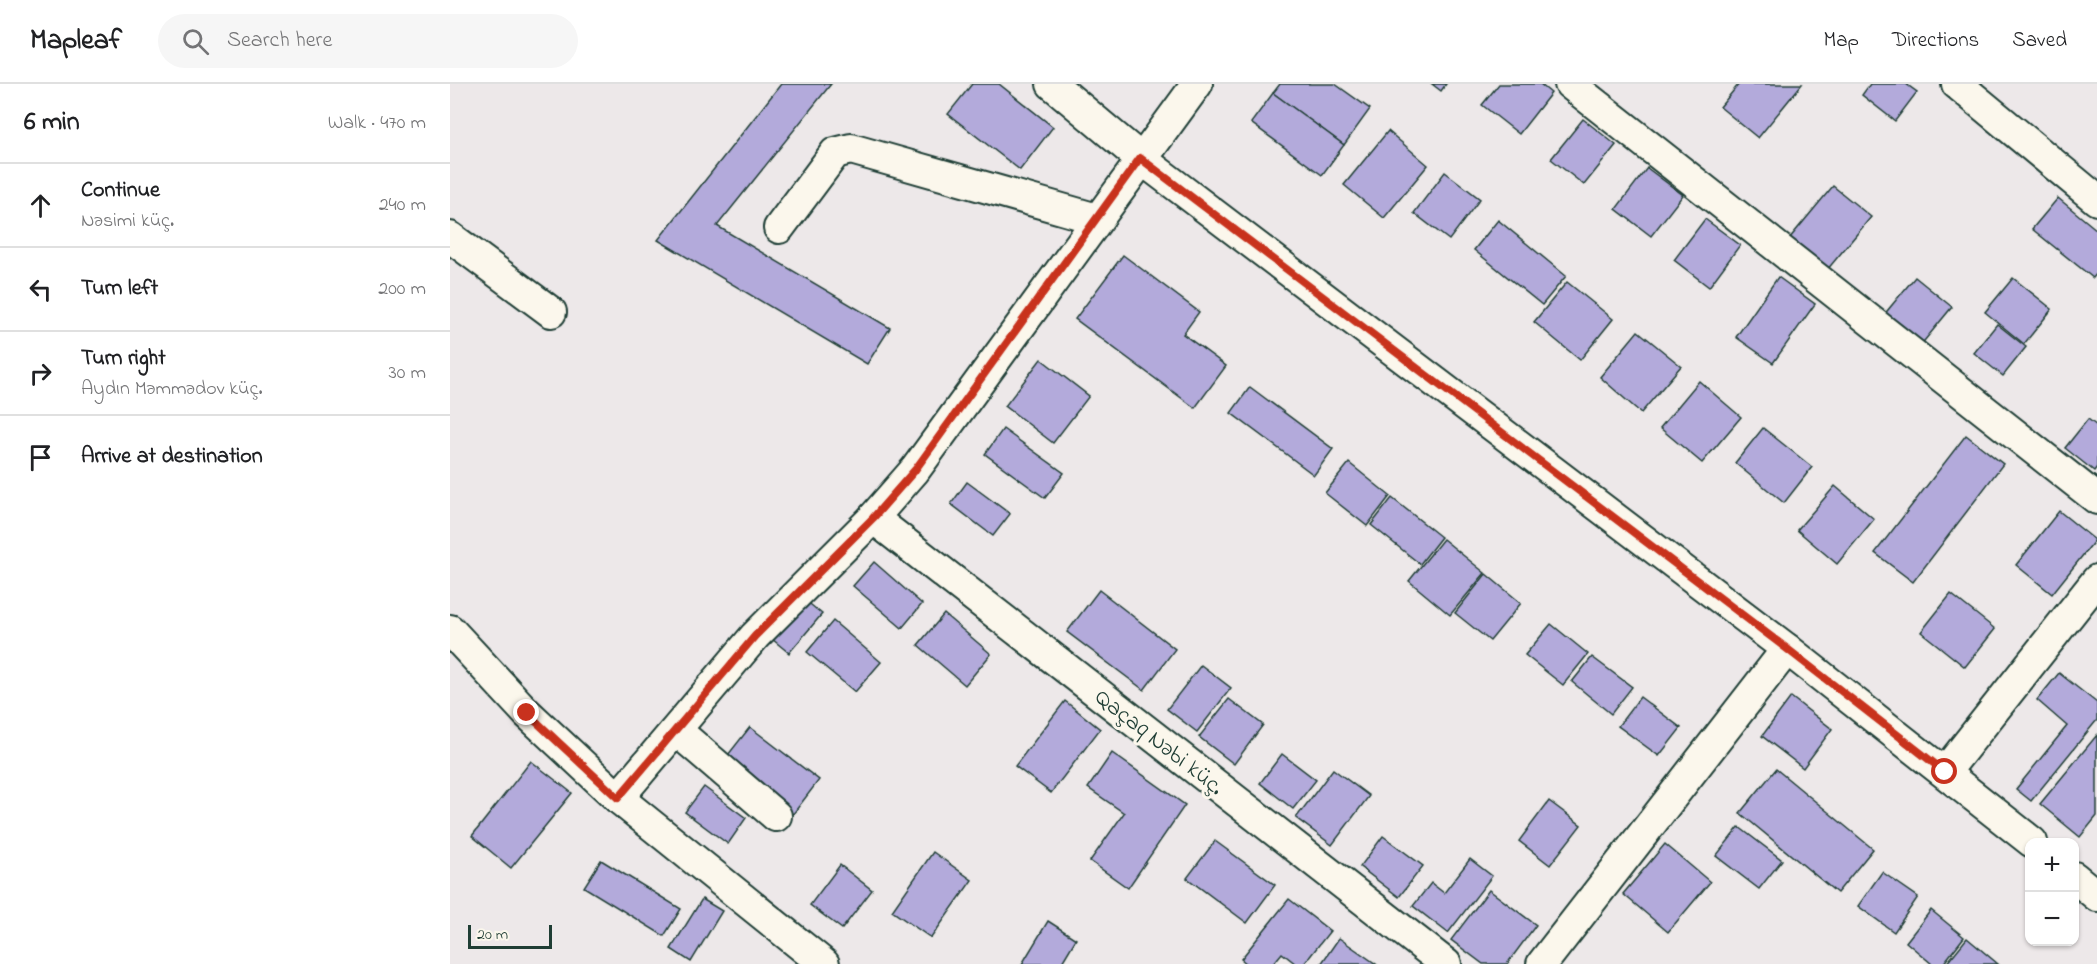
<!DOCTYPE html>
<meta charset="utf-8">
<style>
:root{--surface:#fff;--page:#f6f6f6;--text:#202124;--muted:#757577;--line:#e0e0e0}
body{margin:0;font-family:"Indie Flower",sans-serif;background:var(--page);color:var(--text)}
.controls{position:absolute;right:18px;bottom:18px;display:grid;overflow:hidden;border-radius:12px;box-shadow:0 2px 4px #0004}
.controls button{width:54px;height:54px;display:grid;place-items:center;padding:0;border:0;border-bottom:2px solid var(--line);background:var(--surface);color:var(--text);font:30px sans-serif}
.scale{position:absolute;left:18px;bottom:15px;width:84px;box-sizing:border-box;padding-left:6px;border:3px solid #1f3d34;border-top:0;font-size:16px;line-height:21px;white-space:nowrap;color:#1f3d34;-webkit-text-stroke:4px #fbf7ec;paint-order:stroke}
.stop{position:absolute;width:18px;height:18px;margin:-14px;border:4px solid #c8321e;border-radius:50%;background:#fff}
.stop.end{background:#c8321e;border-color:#fff;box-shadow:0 2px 6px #0008}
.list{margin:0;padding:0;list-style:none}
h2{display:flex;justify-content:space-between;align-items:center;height:78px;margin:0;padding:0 24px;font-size:26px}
h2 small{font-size:20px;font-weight:400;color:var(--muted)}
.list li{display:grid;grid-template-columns:39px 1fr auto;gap:18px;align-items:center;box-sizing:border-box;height:84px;padding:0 24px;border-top:2px solid var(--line)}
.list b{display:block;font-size:22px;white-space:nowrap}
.list p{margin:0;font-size:20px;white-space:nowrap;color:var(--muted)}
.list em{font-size:20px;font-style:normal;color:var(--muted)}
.icon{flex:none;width:33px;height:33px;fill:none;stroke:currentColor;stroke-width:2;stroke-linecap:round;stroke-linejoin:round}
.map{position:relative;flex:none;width:1647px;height:880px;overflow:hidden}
header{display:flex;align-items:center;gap:36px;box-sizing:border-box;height:84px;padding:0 30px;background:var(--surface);border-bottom:2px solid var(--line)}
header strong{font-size:28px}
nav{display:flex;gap:33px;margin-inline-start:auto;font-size:21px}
.search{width:420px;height:54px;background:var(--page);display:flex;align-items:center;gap:15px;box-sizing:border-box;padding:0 21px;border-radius:33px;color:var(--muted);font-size:22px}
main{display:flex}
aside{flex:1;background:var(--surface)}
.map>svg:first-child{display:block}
.building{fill:#b3aadb;stroke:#1f3d34;stroke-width:1.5}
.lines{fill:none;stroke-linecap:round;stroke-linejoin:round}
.minor-casing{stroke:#1f3d34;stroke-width:34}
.minor{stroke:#fbf7ec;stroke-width:30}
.route{stroke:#c8321e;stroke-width:8}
.labels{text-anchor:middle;stroke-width:6;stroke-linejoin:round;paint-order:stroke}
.street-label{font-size:24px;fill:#1f3d34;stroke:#fbf7ec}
</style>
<header>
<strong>Mapleaf</strong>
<div class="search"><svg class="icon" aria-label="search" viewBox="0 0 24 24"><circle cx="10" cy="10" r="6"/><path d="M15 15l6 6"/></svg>Search here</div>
<nav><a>Map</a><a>Directions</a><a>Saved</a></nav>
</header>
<main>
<aside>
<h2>6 min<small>Walk · 470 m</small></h2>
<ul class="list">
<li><svg class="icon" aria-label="ahead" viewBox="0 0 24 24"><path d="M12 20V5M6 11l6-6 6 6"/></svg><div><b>Continue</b><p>Nəsimi küç.</p></div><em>240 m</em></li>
<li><svg class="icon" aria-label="left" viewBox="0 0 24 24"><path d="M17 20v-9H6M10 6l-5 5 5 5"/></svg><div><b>Turn left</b></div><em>200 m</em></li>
<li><svg class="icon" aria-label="right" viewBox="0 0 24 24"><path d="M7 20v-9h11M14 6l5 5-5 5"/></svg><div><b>Turn right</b><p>Aydın Məmmədov küç.</p></div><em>30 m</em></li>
<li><svg class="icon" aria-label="arrive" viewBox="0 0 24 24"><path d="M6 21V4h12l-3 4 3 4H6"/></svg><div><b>Arrive at destination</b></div></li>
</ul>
</aside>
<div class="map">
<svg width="1647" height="880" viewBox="0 0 1647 880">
<rect width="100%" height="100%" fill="#ede8e9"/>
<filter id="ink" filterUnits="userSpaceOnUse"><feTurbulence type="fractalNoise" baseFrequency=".0167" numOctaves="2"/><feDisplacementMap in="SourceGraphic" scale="12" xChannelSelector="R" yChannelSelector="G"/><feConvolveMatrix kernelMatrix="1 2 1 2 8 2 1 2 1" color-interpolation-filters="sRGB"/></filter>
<g filter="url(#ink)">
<g class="building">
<path d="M331 0H381L267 142 440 244 417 280 208 156Z"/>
<path d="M522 0H549L603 43 570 86 498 30Z"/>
<path d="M830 0H885L920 25 894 61 823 9Z"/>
<path d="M982 0H996L991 7Z"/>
<path d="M1049 0H1090L1101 9 1069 50 1032 21Z"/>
<path d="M1289 0H1352L1308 54 1270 23Z"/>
<path d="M1420 0H1456L1467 8 1445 37 1412 11Z"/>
<path d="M823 9 894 61 872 91 801 39Z"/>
<path d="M1133 35 1166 61 1134 101 1101 75Z"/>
<path d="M938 47 978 81 934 134 894 101Z"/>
<path d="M1197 84 1233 111 1201 152 1166 125Z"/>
<path d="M995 88 1030 115 999 156 964 129Z"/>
<path d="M1383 102 1421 133 1377 186 1339 155Z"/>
<path d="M1608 114 1647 146V189L1643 194 1582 145Z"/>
<path d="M1255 135 1290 161 1259 203 1224 176Z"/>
<path d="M1048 136 1116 192 1092 221 1024 166Z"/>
<path d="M673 171 749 228 733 250 776 282 745 324 625 235Z"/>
<path d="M1328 193 1365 220 1323 279 1286 253Z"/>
<path d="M1465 193 1502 223 1470 262 1433 232Z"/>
<path d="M1563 194 1602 225 1574 260 1535 228Z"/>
<path d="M1117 198 1163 235 1130 276 1084 238Z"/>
<path d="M1547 240 1576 263 1553 292 1524 269Z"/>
<path d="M1188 247 1231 282 1191 329 1150 293Z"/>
<path d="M591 275 639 312 603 359 555 322Z"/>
<path d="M1249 297 1291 333 1252 379 1210 344Z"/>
<path d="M800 303 883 365 864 391 781 329Z"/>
<path d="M1638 335 1647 342V383L1644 387 1615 364Z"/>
<path d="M1313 344 1362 383 1334 419 1285 379Z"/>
<path d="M553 345 614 389 595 414 535 370Z"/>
<path d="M1516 351 1553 380 1463 498 1425 469Z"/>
<path d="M899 379 940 412 917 442 875 409Z"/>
<path d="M517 398 560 430 543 452 501 420Z"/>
<path d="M1385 402 1424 435 1387 480 1347 446Z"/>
<path d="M942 414 991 453 970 480 921 441Z"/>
<path d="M1609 427 1645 456 1602 510 1566 481Z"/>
<path d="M993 455 1035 489 1000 531 959 497Z"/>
<path d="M424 478 472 520 452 544 403 502Z"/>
<path d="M1036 490 1071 519 1040 557 1005 529Z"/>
<path d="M649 506 725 565 694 606 617 548Z"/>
<path d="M1501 510 1545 545 1515 583 1471 548Z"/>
<path d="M355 516 372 530 339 569 322 555Z"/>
<path d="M494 530 541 570 515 601 468 561Z"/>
<path d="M383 537 431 578 405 608 357 568Z"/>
<path d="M1101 540 1138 570 1113 601 1075 571Z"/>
<path d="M1142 573 1182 603 1161 630 1122 598Z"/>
<path d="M751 581 781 604 747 648 717 625Z"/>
<path d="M1609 589 1647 619V636L1581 717 1566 705 1617 642 1587 616Z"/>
<path d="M1190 613 1231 644 1209 672 1168 642Z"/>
<path d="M1341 613 1382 645 1353 684 1312 652Z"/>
<path d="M779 615 813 641 784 680 749 653Z"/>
<path d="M615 617 650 645 601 709 565 682Z"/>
<path d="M300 643 369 696 343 730 274 676Z"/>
<path d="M1647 651V732L1630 753 1590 720Z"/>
<path d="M662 669 735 721 678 804 640 777 674 729 638 704Z"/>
<path d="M832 670 866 696 843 725 810 699Z"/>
<path d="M81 677 122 709 61 784 22 752Z"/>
<path d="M883 685 919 712 882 761 846 734Z"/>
<path d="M1326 685 1423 765 1387 809 1290 729Z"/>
<path d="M254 703 296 734 278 760 235 728Z"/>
<path d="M1099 717 1131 741 1100 781 1069 757Z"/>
<path d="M1289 743 1332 776 1309 805 1266 772Z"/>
<path d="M933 752 973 782 949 813 910 783Z"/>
<path d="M765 757 825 801 797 839 737 794Z"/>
<path d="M1215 760 1260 798 1218 848 1173 810Z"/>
<path d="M483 768 522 796 481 854 442 827Z"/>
<path d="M1020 775 1042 792 998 849 963 822 981 799 994 809Z"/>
<path d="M151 776 231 825 214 852 134 803Z"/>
<path d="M390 781 422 806 392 845 360 821Z"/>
<path d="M1432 788 1468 813 1444 848 1408 822Z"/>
<path d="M1039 806 1086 841 1057 880H1033L1001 856Z"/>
<path d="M252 815 272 827 241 878 221 865Z"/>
<path d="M839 815 880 847 854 880H846L832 869 823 880H797L791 875Z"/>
<path d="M1481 826 1514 853 1493 880H1482L1456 858Z"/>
<path d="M598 837 626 855 611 880H572Z"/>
<path d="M889 854 926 880H871Z"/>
<path d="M1517 854 1548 880H1496Z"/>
</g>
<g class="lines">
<defs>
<g id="minor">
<path d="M602 0 690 74 1337 565 1582 758"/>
<path d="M1120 0 1647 415"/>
<path d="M1507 0 1647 116"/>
<path d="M329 144 385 69 401 65 647 135"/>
<path d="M0 153 101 228"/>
<path d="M423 434 996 880"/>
<path d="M0 546 77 629 168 714 374 880"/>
<path d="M227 647 326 732"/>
<path d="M1495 688 1647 496"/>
<path d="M168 714 305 552 423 434 465 386 747 0"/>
<path d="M1624 793 1647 812"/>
<path d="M1092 880 1337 565"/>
</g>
</defs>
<use href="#minor" class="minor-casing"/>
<use href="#minor" class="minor"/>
</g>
</g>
<g class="lines" filter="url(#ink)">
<path class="route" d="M77 629 168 714 305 552 423 434 465 386 690 74 1336 564 1495 688"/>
</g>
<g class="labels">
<g class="street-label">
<text transform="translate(710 657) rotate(38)" y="8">Qaçaq Nəbi küç.</text>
</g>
</g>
</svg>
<div class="controls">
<button>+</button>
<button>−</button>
</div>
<div class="scale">20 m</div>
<div class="stop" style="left:1495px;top:688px"></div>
<div class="stop end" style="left:77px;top:629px"></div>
</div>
</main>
